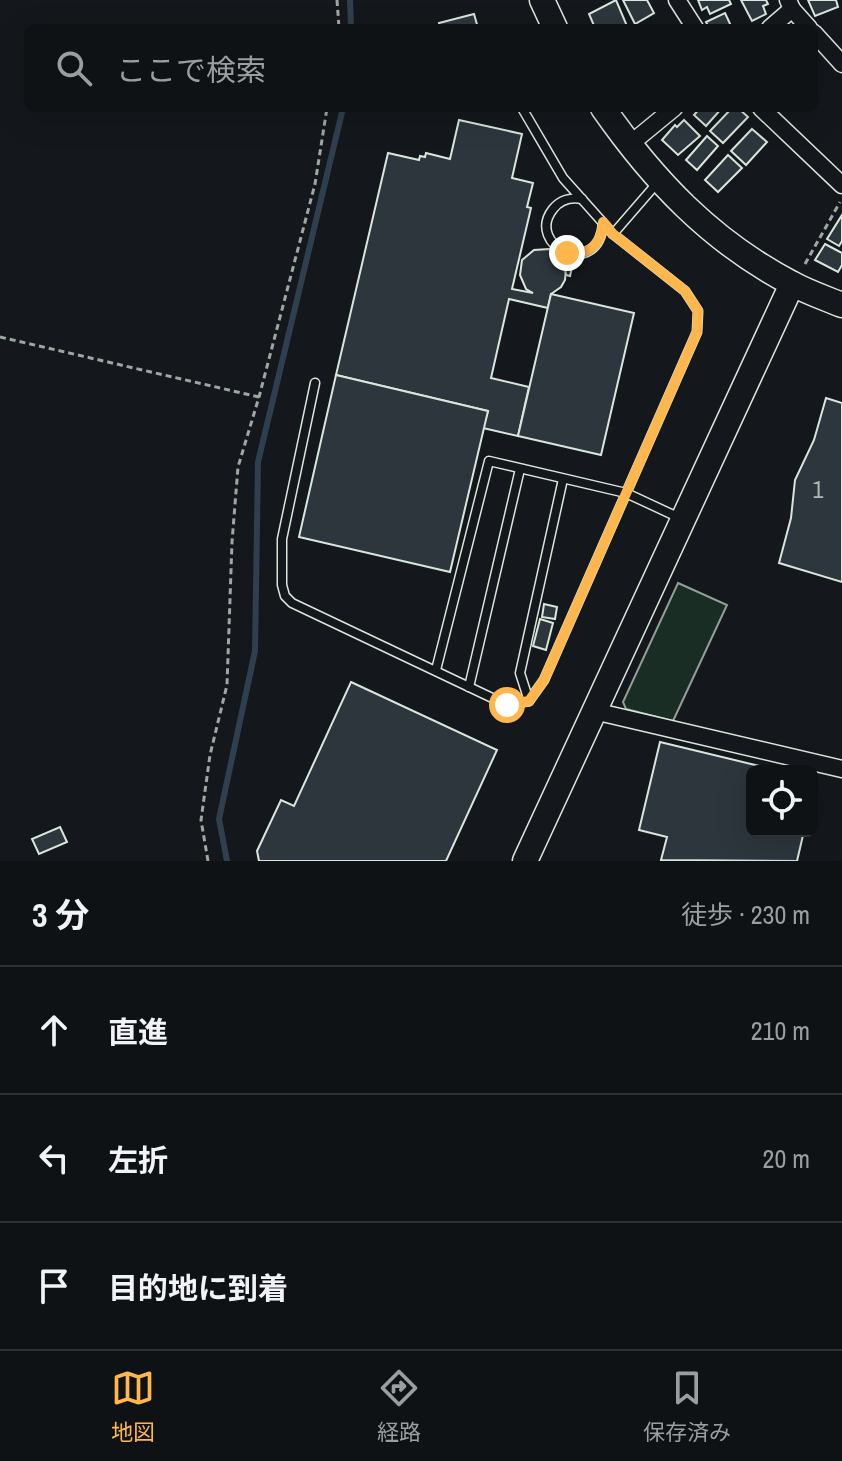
<!DOCTYPE html>
<html lang="ja">
<meta charset="utf-8">
<style>
:root{--surface:#0f1215;--page:#1d2022;--text:#f1f3f6;--muted:#9b9ea0;--line:#2f3234;--accent:#ffb74d}
body{margin:0;font-family:"Archivo Narrow","Noto Sans JP",sans-serif;background:var(--page);color:var(--text)}
.controls{position:absolute;right:24px;bottom:24px;display:grid;overflow:hidden;border-radius:12px;box-shadow:0 8px 32px #0002}
.controls button{width:72px;height:72px;display:grid;place-items:center;padding:0;border:0;border-bottom:2px solid var(--line);background:var(--surface);color:var(--text);font:40px sans-serif}
.stop{position:absolute;width:24px;height:24px;margin:-18px;border:6px solid #ffb74d;border-radius:50%;background:#fff}
.stop.end{background:#ffb74d;border-color:#fff;box-shadow:0 2px 8px #0008}
.list{margin:0;padding:0;list-style:none}
h2{display:flex;justify-content:space-between;align-items:center;height:104px;margin:0;padding:0 32px;font-size:34px}
h2 small{font-size:26px;font-weight:400;color:var(--muted)}
.list li{display:grid;grid-template-columns:52px 1fr auto;gap:24px;align-items:center;box-sizing:border-box;height:128px;padding:0 32px;border-top:2px solid var(--line)}
.list b{display:block;font-size:30px;white-space:nowrap}
.list em{font-size:26px;font-style:normal;color:var(--muted)}
.icon{flex:none;width:44px;height:44px;fill:none;stroke:currentColor;stroke-width:2;stroke-linecap:round;stroke-linejoin:round}
.map{position:relative;flex:none;width:842px;height:861px;overflow:hidden}
.search{position:absolute;background:var(--surface);box-shadow:0 8px 32px #0002;left:24px;right:24px;top:24px;height:88px;display:flex;align-items:center;gap:20px;box-sizing:border-box;padding:0 28px;border-radius:12px;color:var(--muted);font-size:30px}
.sheet{height:488px;background:var(--surface)}
nav{display:flex;justify-content:space-around;align-items:center;box-sizing:border-box;height:112px;border-top:2px solid var(--line);background:var(--surface);font-size:22px;color:var(--muted)}
nav a{display:grid;justify-items:center;gap:4px}
nav .on{color:var(--accent)}
.map>svg:first-child{display:block}
.green{fill:#1a2d24;stroke:#939e99;stroke-width:2}
.lines{fill:none;stroke-linecap:round;stroke-linejoin:round}
.stream{stroke:#2f3f4d;stroke-width:6}
.building{fill:#2c363c;stroke:#d8e6dc;stroke-width:2}
.lane-casing{stroke:#d8e6dc;stroke-width:11}
.street-casing{stroke:#d8e6dc;stroke-width:19}
.secondary-casing{stroke:#d8e6dc;stroke-width:27}
.path{stroke:#9da8a2;stroke-width:3;stroke-dasharray:6 4;stroke-linecap:butt}
.lane{stroke:#14181c;stroke-width:8}
.street{stroke:#14181c;stroke-width:16}
.secondary{stroke:#14181c;stroke-width:24}
.route{stroke:#ffb74d;stroke-width:10}
.labels{text-anchor:middle;stroke-width:6;stroke-linejoin:round;paint-order:stroke}
.number-label{font-size:24px;fill:#adbab4}
</style>
<div class="map">
<svg width="842" height="861" viewBox="0 0 842 861">
<rect width="100%" height="100%" fill="#14181c"/>
<path class="green" d="M678 583 727 605 673 721 626 709 623 702Z"/>
<g class="lines">
<g class="stream">
<path d="M350 0 351 28"/>
<path d="M227 861 219 819 255 651 258 462 343 108"/>
</g>
</g>
<g class="building">
<path d="M616 0 627 26 595 28 589 14Z"/>
<path d="M623 0H647L654 13 635 24Z"/>
<path d="M698 0H729L731 4 710 14 707 7 702 10Z"/>
<path d="M741 0H766L768 4 763 6 766 14 752 21Z"/>
<path d="M808 0H836L838 7 815 16Z"/>
<path d="M725 13 731 26 709 28 706 22Z"/>
<path d="M474 14 478 28H440L439 23Z"/>
<path d="M700 108H722L706 126 694 115Z"/>
<path d="M732 108H738L748 117 723 143 710 131Z"/>
<path d="M459 120 522 134 512 178 533 183 527 207 531 208 512 289 533 293 526 289 520 275 522 260 534 250 549 249 556 252 566 268 565 280 561 287 551 294 548 308 509 299 491 378 529 387 518 436 483 428 488 411 336 375 388 153 419 160 420 156 425 157 426 153 450 159Z"/>
<path d="M684 120 700 136 678 155 662 140 675 125 677 127Z"/>
<path d="M752 129 767 142 746 165 731 151Z"/>
<path d="M707 136 718 146 697 170 686 160Z"/>
<path d="M728 155 742 168 718 192 705 180Z"/>
<path d="M842 215V241L839 246 827 239Z"/>
<path d="M565 239 578 242 570 276 566 275 564 262 560 256Z"/>
<path d="M825 244 842 253V265L838 272 815 260Z"/>
<path d="M551 294 634 313 601 455 518 436Z"/>
<path d="M336 375 488 411 450 572 299 537Z"/>
<path d="M826 398 842 403V582L779 563 791 518 795 480 814 440Z"/>
<path d="M544 604 557 607 555 619 542 617Z"/>
<path d="M540 619 553 623 546 650 533 646Z"/>
<path d="M351 682 497 750 446 861H259L257 851 281 800 294 806Z"/>
<path d="M660 742 780 771H752V831H804L797 861 661 860 667 837 639 830Z"/>
<path d="M60 827 67 842 39 854 32 839Z"/>
</g>
<g class="lines">
<defs>
<g id="lane">
<path d="M582 199C571 197 560 200 553 209 524 246 599 281 603 223"/>
<path d="M613 234 658 182"/>
<path d="M315 383 282 539V585L285 596 292 603 507 705 529 701 544 680 697 332 698 311 685 291 613 234 563 178 522 108"/>
<path d="M436 670 489 461 626 493 682 519"/>
<path d="M469 687 520 469"/>
<path d="M529 701 520 673 563 479"/>
</g>
<g id="street">
<path d="M677 0 695 28"/>
<path d="M788 0 792 9 809 28"/>
<path d="M770 28 792 9"/>
<path d="M814 33 842 64"/>
<path d="M761 108 842 185"/>
<path d="M629 145 674 108"/>
<path d="M594 711 842 769"/>
</g>
<g id="secondary">
<path d="M542 0 555 28"/>
<path d="M603 108C654 181 711 241 791 283 807 292 825 298 842 305"/>
<path d="M525 861 792 284"/>
</g>
</defs>
<use href="#lane" class="lane-casing"/>
<use href="#street" class="street-casing"/>
<use href="#secondary" class="secondary-casing"/>
<g class="path">
<path d="M337 0 339 28"/>
<path d="M805 264 840 202"/>
<path d="M0 337 259 397"/>
<path d="M208 861 201 820 210 755 227 685 232 542 238 467 259 397 315 184 327 108"/>
</g>
<use href="#lane" class="lane"/>
<use href="#street" class="street"/>
<use href="#secondary" class="secondary"/>
</g>
<g class="lines">
<path class="route" d="M507 705 529 701 544 680 697 332 698 311 685 291 613 234 603 222C602 244 589 256 567 253"/>
</g>
<g class="labels">
<g class="number-label">
<text x="818" y="498">1</text>
</g>
</g>
</svg>
<div class="controls">
<button><svg class="icon" aria-label="locate" viewBox="0 0 24 24"><circle cx="12" cy="12" r="6"/><path d="M12 2v4M12 18v4M2 12h4M18 12h4"/></svg></button>
</div>
<div class="stop" style="left:507px;top:705px"></div>
<div class="stop end" style="left:567px;top:253px"></div>
<div class="search"><svg class="icon" aria-label="search" viewBox="0 0 24 24"><circle cx="10" cy="10" r="6"/><path d="M15 15l6 6"/></svg>ここで検索</div>
</div>
<section class="sheet">
<h2>3 分<small>徒歩 · 230 m</small></h2>
<ul class="list">
<li><svg class="icon" aria-label="ahead" viewBox="0 0 24 24"><path d="M12 20V5M6 11l6-6 6 6"/></svg><div><b>直進</b></div><em>210 m</em></li>
<li><svg class="icon" aria-label="left" viewBox="0 0 24 24"><path d="M17 20v-9H6M10 6l-5 5 5 5"/></svg><div><b>左折</b></div><em>20 m</em></li>
<li><svg class="icon" aria-label="arrive" viewBox="0 0 24 24"><path d="M6 21V4h12l-3 4 3 4H6"/></svg><div><b>目的地に到着</b></div></li>
</ul>
</section>
<nav>
<a class="on"><svg class="icon" aria-label="map" viewBox="0 0 24 24"><path d="M3 6l6-2 6 2 6-2v14l-6 2-6-2-6 2zM9 4v14M15 6v14"/></svg>地図</a>
<a><svg class="icon" aria-label="directions" viewBox="0 0 24 24"><path d="M12 3l9 9-9 9-9-9zM9 14v-3h6M13 9l2 2-2 2"/></svg>経路</a>
<a><svg class="icon" aria-label="saved" viewBox="0 0 24 24"><path d="M7 4h10v16l-5-4-5 4z"/></svg>保存済み</a>
</nav>
